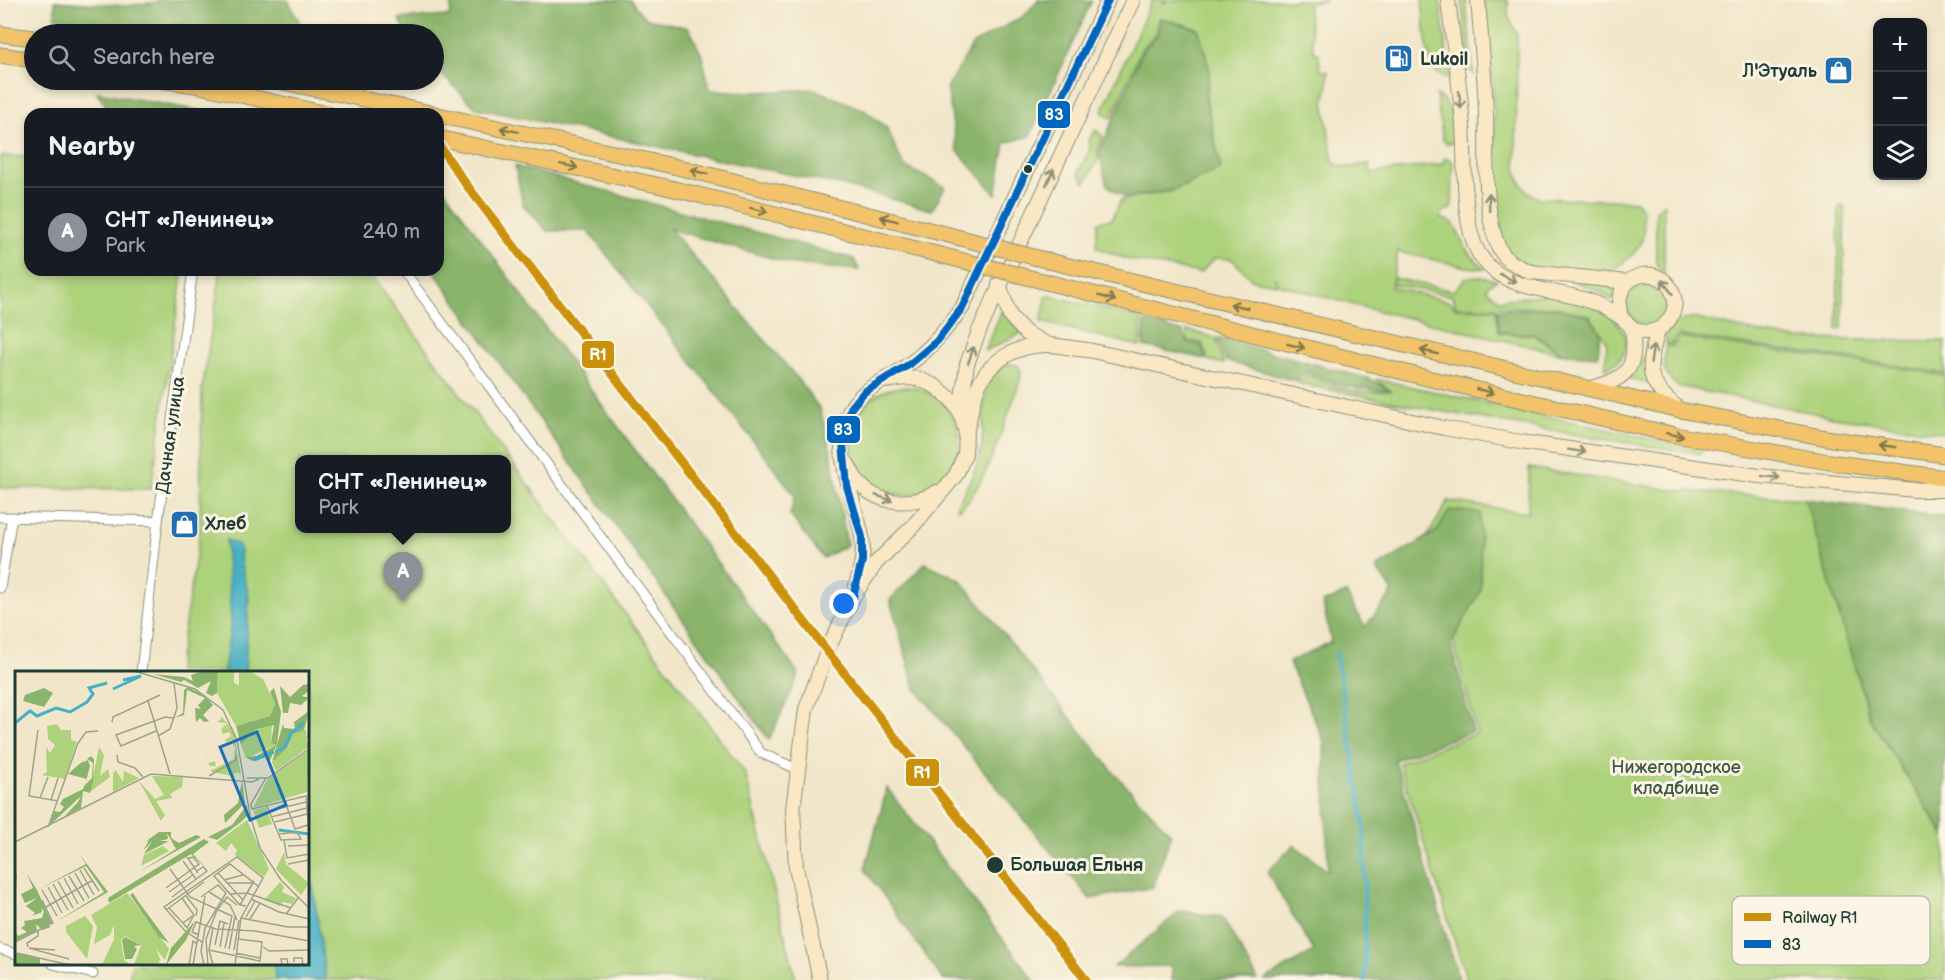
<!DOCTYPE html>
<meta charset="utf-8">
<style>
:root{--surface:#171b24;--page:#242831;--text:#f1f3f6;--muted:#9ea1a6;--line:#363941;--accent:#8c9099}
body{margin:0;font-family:"Balsamiq Sans",sans-serif;background:var(--page);color:var(--text)}
.controls{position:absolute;right:18px;top:18px;display:grid;overflow:hidden;border-radius:12px;box-shadow:0 3px 9px #0003}
.controls button{width:54px;height:54px;display:grid;place-items:center;padding:0;border:0;border-bottom:2px solid var(--line);background:var(--surface);color:var(--text);font:30px sans-serif}
.you{position:absolute;left:844px;top:604px;width:21px;height:21px;margin:-15px;border:4px solid #fff;border-radius:50%;background:#1a73e8;box-shadow:0 0 0 9px #1a73e833}
.badge{display:grid;place-items:center;width:39px;height:39px;border-radius:50%;background:var(--accent);color:#fff;font-size:20px;font-weight:700}
.pin{position:absolute;translate:-50% -50px;filter:drop-shadow(0 2px 3px #0008)}
.pin::after{content:'';position:absolute;top:32px;width:21px;height:18px;background:inherit;clip-path:polygon(0 0,100% 0,50% 100%)}
.popup{position:absolute;left:295px;top:455px;width:216px;height:78px;box-sizing:border-box;display:grid;place-content:center;border-radius:12px;background:var(--surface);filter:drop-shadow(0 2px 4px #0005);font-size:20px;white-space:nowrap;color:var(--muted)}
.popup b{font-size:22px;color:var(--text)}
.popup::after{content:'';position:absolute;left:50%;top:100%;margin-left:-12px;border:12px solid transparent;border-top-color:var(--surface)}
.list{margin:0;padding:0;list-style:none}
h2{display:flex;justify-content:space-between;align-items:center;height:78px;margin:0;padding:0 24px;font-size:26px}
h2 small{font-size:20px;font-weight:400;color:var(--muted)}
.list li{display:grid;grid-template-columns:39px 1fr auto;gap:18px;align-items:center;box-sizing:border-box;height:90px;padding:0 24px;border-top:2px solid var(--line)}
.list b{display:block;font-size:22px;white-space:nowrap}
.list p{margin:0;font-size:20px;white-space:nowrap;color:var(--muted)}
.list em{font-size:20px;font-style:normal;color:var(--muted)}
.icon{flex:none;width:33px;height:33px;fill:none;stroke:currentColor;stroke-width:2;stroke-linecap:round;stroke-linejoin:round}
.map{position:relative;flex:none;width:1945px;height:980px;overflow:hidden}
.search{position:absolute;background:var(--surface);box-shadow:0 3px 9px #0003;left:24px;top:24px;width:420px;height:66px;display:flex;align-items:center;gap:15px;box-sizing:border-box;padding:0 21px;border-radius:33px;color:var(--muted);font-size:22px}
.panel{position:absolute;background:var(--surface);box-shadow:0 3px 9px #0003;left:24px;top:108px;width:420px;height:168px;border-radius:18px}
.map>svg:first-child{display:block}
.green{fill:#add27b;stroke:#668858;stroke-width:1.5;fill-rule:evenodd}
.forest{fill:#8ab46b;stroke:#547850;stroke-width:1.5}
.water{fill:#46b0c5;stroke:#32767c;stroke-width:1.5}
.lines{fill:none;stroke-linecap:round;stroke-linejoin:round}
.stream{stroke:#46b0c5;stroke-width:4}
.minor-casing{stroke:#88927e;stroke-width:11}
.secondary-casing{stroke:#88927e;stroke-width:16}
.primary-casing{stroke:#88927e;stroke-width:17}
.minor{stroke:#fff;stroke-width:9}
.secondary{stroke:#fae7c3;stroke-width:14}
.primary{stroke:#f2c36a;stroke-width:15}
.primary-bridge-casing{stroke:#88927e;stroke-width:17;stroke-linecap:butt}
.primary-bridge{stroke:#f2c36a;stroke-width:15}
.bus-1-casing{stroke:#fcf5e5;stroke-width:12}
.bus-1{stroke:#0065bd;stroke-width:8}
.rail-1-casing{stroke:#fcf5e5;stroke-width:14}
.rail-1{stroke:#cc910a;stroke-width:9}
.oneway{stroke:#8c927c}
.oneway2{stroke:#7e794c}
.bus-dot{fill:#1f3d34;stroke:#fcf5e5;stroke-width:2}
.labels{text-anchor:middle;stroke-width:6;stroke-linejoin:round;paint-order:stroke}
.poi-label{font-size:18px;font-weight:bold;fill:#1f3d34;stroke:#fcf5e5;text-anchor:start}
.street-label{font-size:18px;fill:#1f3d34;stroke:#fcf5e5}
.park-label{font-size:18px;fill:#3b5b42;stroke:#fcf5e5}
.stop-label{font-size:18px;font-weight:bold;fill:#1f3d34;stroke:#fcf5e5;text-anchor:start}
.inset-river{fill:none;stroke:#46b0c5;stroke-width:3}
.inset-road{fill:none;stroke:#9da28d;stroke-width:1.5}
.view{fill:#1f6fb2;fill-opacity:0.15;stroke:#1f6fb2;stroke-width:3}
.inset-edge{fill:none;stroke:#1f3d34;stroke-width:3}
.key{fill:#fcf5e5;stroke:#babeb0;stroke-width:1.5}
.key-label{font-size:16px;fill:#1f3d34}
.line-badge{stroke:#fcf5e5;stroke-width:2}
.badge-label{font-size:16px;text-anchor:middle;font-weight:bold;fill:#fff}
</style>
<div class="map">
<svg width="1945" height="980" viewBox="0 0 1945 980">
<rect width="100%" height="100%" fill="#fcf5e5"/>
<filter id="ink" filterUnits="userSpaceOnUse"><feTurbulence type="fractalNoise" baseFrequency=".0167" numOctaves="2"/><feDisplacementMap in="SourceGraphic" scale="12" xChannelSelector="R" yChannelSelector="G"/><feConvolveMatrix kernelMatrix="1 2 1 2 8 2 1 2 1" color-interpolation-filters="sRGB"/></filter>
<filter id="wash" filterUnits="userSpaceOnUse"><feTurbulence type="fractalNoise" baseFrequency=".008" numOctaves="4" result="noise"/><feDisplacementMap in="SourceGraphic" scale="24" xChannelSelector="R" yChannelSelector="G"/><feGaussianBlur stdDeviation="1.35" result="paint"/><feColorMatrix in="noise" values="0 0 0 0 0 0 0 0 0 0 0 0 0 0 0 0 0 1.4 0 .05"/><feComposite in="paint" operator="in"/></filter>
<g filter="url(#wash)">
<rect width="100%" height="100%" fill="#f1e6c9"/>
<g class="green">
<path d="M1152 0H1165L1163 4 1166 0H1327L1307 4 1314 53H1318L1321 71H1328V85L1324 101 1333 162C1343 171 1357 165 1369 164L1371 173H1374L1442 164 1445 158 1450 159 1453 162 1452 209 1443 211 1441 218 1453 223 1468 252 1485 269 1467 267 1398 252V250L1391 287 1450 302 1456 308 1496 309 1499 333 1534 335 1562 354 1366 308 1278 284 1274 276 1277 284 1253 280 1232 259 1215 258 1200 273 1126 259 1096 247 1098 222 1112 219 1121 200 1172 191 1221 169 1206 98 1210 71 1198 28 1159 18 1156 34 1142 48 1111 118 1102 112Z"/>
<path d="M1422 0H1440L1450 78C1441 78 1434 72 1431 64 1426 50 1424 16 1422 0Z"/>
<path d="M1461 0H1466L1474 75 1470 70Z"/>
<path d="M1484 0H1508V15L1517 35 1516 168C1520 183 1524 192 1538 198L1636 201 1643 210C1643 219 1645 231 1642 239 1638 254 1615 270 1602 274L1526 267 1502 247 1493 199 1495 138 1492 71Z"/>
<path d="M1436 95C1455 106 1453 124 1453 143H1447L1443 140Z"/>
<path d="M1096 130 1103 137 1097 153 1099 158 1085 183 1078 172 1090 149 1089 140Z"/>
<path d="M0 156 30 157V270H183L151 489 0 488Z"/>
<path d="M1664 203V274L1658 268 1656 261V211Z"/>
<path d="M1841 205 1845 208 1842 328 1839 330 1837 329 1839 208Z"/>
<path d="M221 270H367L745 773 796 980H129L132 964H308V672H177L200 532 202 389ZM300 460H506V528H300Z"/>
<path d="M1475 276 1497 280 1488 285 1486 289 1500 300C1516 299 1540 293 1555 295 1567 297 1584 301 1595 307 1624 320 1643 352 1605 369L1607 343 1590 316 1556 307H1456L1452 296 1392 284 1393 278 1453 291 1466 278Z"/>
<path d="M1572 281 1618 286 1613 300 1596 290Z"/>
<circle cx="1646" cy="304" r="20"/>
<path d="M1047 295 1142 318 1140 346 1041 322Z"/>
<path d="M1002 310 1022 333 985 351Z"/>
<path d="M1693 318 1765 334 1796 339 1945 341V374C1857 357 1768 350 1679 335L1670 345 1665 340C1670 323 1677 321 1693 318Z"/>
<path d="M1187 330 1216 338 1224 364 1208 360 1202 343 1188 341Z"/>
<path d="M1652 333 1649 383 1628 378V375L1646 355 1647 334Z"/>
<path d="M1680 337C1768 352 1857 359 1945 376V433L1834 417 1677 386C1661 372 1663 363 1666 344L1671 347Z"/>
<path d="M1008 364 1017 365 1021 372 1020 380C1011 406 982 499 958 509L957 506C966 488 978 468 981 449 987 421 975 377 1008 364Z"/>
<path d="M1308 375C1342 390 1354 394 1391 391L1376 379 1702 450 1701 454C1566 434 1431 411 1297 383Z"/>
<circle cx="905" cy="441" r="54"/>
<path d="M1529 468 1672 490 1805 499 1870 719 1945 836V980H1467L1399 763 1477 733 1427 537 1448 501 1528 513Z"/>
</g>
<g class="forest">
<path d="M157 0H288L302 27 311 34H139L55 17V1L126 6 158 2Z"/>
<path d="M452 0H630L645 18 689 28 702 56 710 90 756 92 814 89 864 110 886 127 904 166 945 187 932 210 844 186 476 108 434 67V34H408L399 19 450 16Z"/>
<path d="M1038 0H1092L1030 136 1005 143 996 194 957 150 947 88 973 44 1024 16Z"/>
<path d="M1160 18 1198 29 1210 71 1205 98 1221 169 1172 191 1124 197 1107 185 1099 153 1143 50 1158 34Z"/>
<path d="M97 92 217 114H111Z"/>
<path d="M515 166 854 259 859 270 818 267 788 263 670 229 797 378 820 409 830 447 847 545 823 558 790 515 795 496 769 461 588 231H547L523 205Z"/>
<path d="M438 181 799 674 769 740 433 270H438Z"/>
<path d="M1556 308 1589 316 1600 331 1598 356 1564 354 1534 334 1500 332 1497 310Z"/>
<path d="M1145 322 1183 332 1187 342 1201 345 1206 359 1143 346Z"/>
<path d="M1218 338 1370 379 1390 390C1353 390 1342 387 1308 372L1295 381 1226 361Z"/>
<path d="M1805 499 1945 517V836L1870 719Z"/>
<path d="M1450 510 1480 513 1481 590 1451 644 1473 731 1395 760 1459 980H1265L1314 951 1267 872 1294 845 1328 871 1324 741 1289 662 1331 642 1323 603 1346 593 1365 627 1393 592 1376 568 1436 532Z"/>
<path d="M925 563 961 580 1114 773 1171 834 1153 887 1090 899 915 688 890 600Z"/>
<path d="M887 788 1034 980H943L865 869Z"/>
<path d="M1180 911 1222 917 1258 980H1172V966L1114 967Z"/>
</g>
<g class="water">
<path d="M226 540 239 545 241 565 249 597 245 672H224L231 622Z"/>
<path d="M308 852 326 980H275L274 964H308Z"/>
</g>
<g class="lines">
<path class="stream" d="M1336 653 1364 824 1365 980"/>
</g>
</g>
<g filter="url(#ink)">
<g class="lines">
<defs>
<g id="minor">
<path d="M403 270 761 753 797 769"/>
<path d="M0 517 158 521"/>
<path d="M0 588 12 517"/>
<path d="M141 672 158 521 193 270"/>
<path d="M0 949 16 954"/>
<path d="M53 964 93 974"/>
</g>
<g id="secondary">
<path d="M1448 0C1453 42 1460 84 1463 126 1466 162 1461 221 1478 252 1503 296 1560 286 1599 305 1606 308 1613 312 1619 316 1628 322 1633 332 1645 332 1666 333 1681 309 1672 291 1658 261 1609 274 1621 317"/>
<path d="M1478 0C1481 38 1485 77 1486 115 1487 154 1483 207 1497 243 1502 259 1516 266 1531 272L1627 282"/>
<path d="M999 284 1010 316 1026 333 1049 345"/>
<path d="M1658 330C1646 373 1646 381 1680 410"/>
<path d="M1588 389C1627 379 1638 370 1632 328"/>
<path d="M960 412 967 364 979 331 1133 0"/>
<path d="M966 433C970 420 971 405 976 392 987 360 1018 344 1050 345 1063 346 1075 349 1088 350L1444 428 1520 442 1759 476 1916 490H1945"/>
<path d="M847 463C851 469 854 478 859 483 879 506 913 506 937 492"/>
<path d="M856 586C860 570 865 554 862 537 855 497 828 447 851 408 863 387 891 378 909 364 931 349 946 329 962 308L1108 0"/>
<path d="M820 980 796 868 793 809 806 709 827 651 853 597 876 563 913 526 956 475 965 454 966 433 960 412 950 398 935 386 919 379 906 378 884 381"/>
</g>
<g id="primary">
<path d="M0 34 34 38"/>
<path d="M0 55 34 60"/>
<path d="M160 80 196 85 327 114"/>
<path d="M273 80 435 114"/>
<path d="M438 115 673 166 945 234"/>
<path d="M438 138 666 187 944 256"/>
<path d="M1061 264 1680 410 1832 439 1945 455"/>
<path d="M1050 283 1431 379 1675 435 1829 462 1945 478"/>
</g>
</defs>
<use href="#minor" class="minor-casing"/>
<use href="#secondary" class="secondary-casing"/>
<use href="#primary" class="primary-casing"/>
<use href="#minor" class="minor"/>
<use href="#secondary" class="secondary"/>
<use href="#primary" class="primary"/>
<defs>
<g id="primary-bridge">
<path d="M945 234 1061 264"/>
<path d="M944 256 1050 283"/>
</g>
</defs>
<use href="#primary-bridge" class="primary-bridge-casing"/>
<use href="#primary-bridge" class="primary-bridge"/>
<defs>
<path id="bus-1" d="M853 597 862 561V537L847 486 842 433 851 408 864 392 910 364 937 341 962 308 1108 0"/>
</defs>
<use href="#bus-1" class="bus-1-casing"/>
<use href="#bus-1" class="bus-1"/>
<defs>
<path id="rail-1" d="M438 144 465 183 827 651 1086 980"/>
</defs>
<use href="#rail-1" class="rail-1-casing"/>
<use href="#rail-1" class="rail-1"/>
</g>
<defs><path id="oneway-shaft" d="M-6 0H5M1.5-3L5.5 0L1.5 3" fill="none" stroke-width="1.6" stroke-linecap="round" stroke-linejoin="round" transform="scale(1.5)"/></defs>
<g class="oneway">
<use href="#oneway-shaft" transform="translate(1460 100) rotate(83)"/>
<use href="#oneway-shaft" transform="translate(1050 177) rotate(-65)"/>
<use href="#oneway-shaft" transform="translate(1489 202) rotate(-92)"/>
<use href="#oneway-shaft" transform="translate(1508 278) rotate(27)"/>
<use href="#oneway-shaft" transform="translate(1667 287) rotate(-128)"/>
<use href="#oneway-shaft" transform="translate(1652 354) rotate(-81)"/>
<use href="#oneway-shaft" transform="translate(971 355) rotate(-71)"/>
<use href="#oneway-shaft" transform="translate(1577 451) rotate(9)"/>
<use href="#oneway-shaft" transform="translate(1771 477) rotate(5)"/>
<use href="#oneway-shaft" transform="translate(884 498) rotate(19)"/>
</g>
<g class="oneway2">
<use href="#oneway-shaft" transform="translate(509 130) rotate(-168)"/>
<use href="#oneway-shaft" transform="translate(569 166) rotate(12)"/>
<use href="#oneway-shaft" transform="translate(699 172) rotate(-167)"/>
<use href="#oneway-shaft" transform="translate(759 210) rotate(14)"/>
<use href="#oneway-shaft" transform="translate(889 219) rotate(-165)"/>
<use href="#oneway-shaft" transform="translate(1107 298) rotate(15)"/>
<use href="#oneway-shaft" transform="translate(1239 306) rotate(-167)"/>
<use href="#oneway-shaft" transform="translate(1296 346) rotate(14)"/>
<use href="#oneway-shaft" transform="translate(1429 352) rotate(-167)"/>
<use href="#oneway-shaft" transform="translate(1485 391) rotate(13)"/>
<use href="#oneway-shaft" transform="translate(1675 435) rotate(12)"/>
<use href="#oneway-shaft" transform="translate(1887 446) rotate(-172)"/>
</g>
</g>
<defs>
<symbol id="fuel-square" viewBox="-11 -11 22 22"><rect x="-9" y="-9" width="18" height="18" rx="4" fill="#1f6fb2" stroke="#fcf5e5"/><path d="M-5.5-6h7V0h2V4h1.3V-2.5L3-4.5l.8-.8L6-3V5H2.5V1h-1V6h-7ZM-4.2-4.7v3.2H.2V-4.7Z" fill="#fff"/></symbol>
<symbol id="shop-square" viewBox="-11 -11 22 22"><rect x="-9" y="-9" width="18" height="18" rx="4" fill="#1f6fb2" stroke="#fcf5e5"/><path d="M-5-2.5h2.3a2.7 3.5 0 0 1 5.4 0H5L5.5 6h-11ZM-1.5-2.5h3a1.5 2.3 0 0 0-3 0Z" fill="#fff"/></symbol>
</defs>
<g fill-rule="evenodd">
<use href="#fuel-square" x="1382" y="42" width="33" height="33"/>
<use href="#shop-square" x="1822" y="54" width="33" height="33"/>
<use href="#shop-square" x="168" y="508" width="33" height="33"/>
</g>
<g class="bus-dot">
<circle cx="1028" cy="169" r="5"/>
<circle cx="995" cy="865" r="9"/>
</g>
<g class="labels">
<g class="poi-label">
<text x="1420" y="65">Lukoil</text>
<text x="1817" y="77" text-anchor="end">Л'Этуаль</text>
<text x="205" y="530">Хлеб</text>
</g>
<g class="street-label">
<text transform="translate(170 435) rotate(-82)" y="6">Дачная улица</text>
</g>
<g class="park-label">
<text x="1676" y="773">Нижегородское<tspan x="1676" dy="21">кладбище</tspan></text>
</g>
<g class="stop-label">
<text x="1010" y="871">Большая Ельня</text>
</g>
</g>
<g transform="translate(15 671)">
<rect width="294" height="294" fill="#f1e6c9"/>
<path d="M203 0H219V12L224 14V0H234L248 8 260 33 255 45 221 55 202 22ZM207 46 219 61 226 104 222 101 218 104 222 106 197 101 188 77 194 92 200 90 201 95H195L197 99 219 88 220 75 214 77 219 75 217 69 211 71 210 69 216 65 214 61 208 63 206 59 210 54 212 59 211 52 203 51ZM257 52 256 72 261 74 231 87 226 74 241 58ZM42 53 46 59H56V69L62 71 50 108 27 104 32 101 31 76 35 82 40 74 33 68 32 55ZM294 56V67H291L294 76 261 100 257 92 263 83 274 76 277 64 285 59H291V66ZM84 76 89 84 85 105 93 98 95 106 75 121ZM294 79 292 121 238 137 252 109ZM101 99 108 111 109 100 124 107 98 121V102ZM137 105 168 106 167 116 155 123 157 127 141 130 150 144 146 150 124 110 140 128 149 124ZM251 136 257 153 244 157 238 139ZM232 149 254 198 249 206 220 184 222 179 216 172 211 180 201 172ZM148 175 154 180 126 195 129 184ZM269 181 271 193 294 212 286 224 261 198ZM265 211 269 216 267 221 281 227 277 233 268 231 265 235 249 229ZM112 222 154 278 150 289 141 278 145 288 143 294H119L126 274 110 265 106 269 109 289 116 294H87L99 268V254L95 264 79 273 82 256 76 244ZM70 245 78 255 72 288 51 261V255Z" fill="#add27b"/>
<path d="M188 0H203L202 22 197 25 191 22 196 10 183 17 169 9 166 11 138 3 169 6 178 10 176 4ZM294 13V20L287 25 294 27 286 34 275 32 273 42H268L265 15 275 26 288 14ZM173 16 189 24 198 34 188 44 194 50 189 51 185 47 181 51 180 37 186 38 183 34 190 27 172 19 169 44 159 47 168 42 169 19ZM29 17 38 22 29 36 8 30 10 24ZM259 17 266 41 262 73 254 92 250 85 237 90 231 86 242 85 261 74 256 72 259 54 241 58 226 74 221 55 255 45 260 33 255 21ZM294 40 289 59 278 63 273 76 257 91 268 53 269 57 280 58 279 51ZM76 85 79 88 78 111 75 122 68 120 66 137 49 146 63 131 66 125 34 155 39 140 45 141 49 136 45 133 48 128 68 118 72 108 53 103 70 88 66 92 73 89 75 95 70 114 77 107 78 92 72 88ZM227 110 230 132 210 152 209 144 223 132ZM232 134 233 144 226 151 202 169 193 166 217 154ZM144 161H156V167L164 172 181 164 186 166 124 201 161 178 152 162 153 168 145 170H154L129 183 137 170 128 180 134 169 130 171ZM189 168 194 171 178 183 192 198 176 183 94 232 93 227ZM63 181 93 221 39 252 89 221 71 195 22 219 37 252 32 254 36 256 27 259 21 253 22 260 0 270 1 261 3 265 12 261 6 257 10 254 9 250 27 247 29 241 26 236 27 241 17 245 20 242 11 235 22 227 10 232 8 228 6 223 18 217 12 203 22 219 71 193ZM118 222 123 230 154 272 144 266 115 224ZM180 250 171 269 151 294 156 277ZM110 266 126 274 119 275 122 278 117 288H110L107 269ZM0 282 25 287V294H0Z" fill="#8ab46b"/>
<path class="inset-river" d="M98 18 126 5 108 9M0 52 15 40 22 45 41 37 55 41 72 31 78 23 74 17 92 12M261 81 270 76 275 63 289 52M239 89 259 81M264 159 294 163"/>
<path class="inset-road" d="M119 0 180 18 208 39 222 69 235 144 245 177 266 209 294 237M133 30 155 103M97 51 98 46 145 24M23 59 14 125 43 130M141 60 106 75 101 64 150 46 158 47M143 65 155 58 162 37 159 12M102 84 103 91 120 97 128 106M194 105 221 89V84M232 107H253L294 78M251 107 236 133 237 138 291 125 294 161M25 127 33 106M36 129 43 107M270 131 280 158 293 154M252 135 266 169 286 168 282 161 264 163M254 140 291 131M256 146 292 137M260 151 292 143M33 156 63 72 71 61 83 60M269 169 272 187 294 183M0 171 136 103 237 111 244 108M273 175 294 174M172 186 183 202M168 190 181 208M273 193 294 189M69 197 84 220M155 198 175 226 217 245 210 277M65 199 79 224M60 202 74 227M203 202 228 229M54 205 69 230M49 207 63 233M209 209 228 204M43 210 58 237M213 212H238M38 213 53 239M33 216 47 242M151 217 184 193 178 186 173 188M27 219 42 245M154 221 178 204M194 221 215 234 222 249M216 223 232 222 276 237M0 225 1 203M171 225 182 239 181 245M157 226 192 200 188 196 182 200M186 226 203 214 211 222 190 257 186 280 189 294M167 227 179 244 168 252 172 257 179 244M236 228 264 241 294 248M225 234 239 210M231 235 225 234 199 205 215 193 243 215M31 236 78 209M154 237 168 252M151 239 189 211M271 243 283 227M231 246 240 230M226 247 273 256H294M235 248 245 232M22 260 38 252 27 229M184 264 177 261 181 251 201 258 240 260 294 270M0 271 22 260M187 271 171 261 149 236 222 186 248 207 226 247 220 294M200 274 205 250 213 253M13 276 12 272 23 265V260M205 276 209 252M248 276 254 280 294 279M14 277 54 288M14 277 40 279M214 278 220 246M194 279 245 290 247 271 223 268M219 279 224 249M2 282 55 294M221 282 245 287M279 291V287H287L288 294M174 294 178 270 182 273M178 294 190 225M193 294 191 268 202 239 212 226 222 234M198 294 194 279 198 257M267 294 266 288H272L273 294"/>
<path class="view" d="M242 61 271 134 235 149 205 76Z"/>
<rect width="294" height="294" class="inset-edge"/>
</g>
<rect x="1732" y="896" width="198" height="69" rx="9" class="key"/>
<rect x="1744" y="913" width="27" height="8" fill="#cc910a"/>
<rect x="1744" y="940" width="27" height="8" fill="#0065bd"/>
<g class="key-label">
<text x="1782" y="923">Railway R1</text>
<text x="1782" y="950">83</text>
</g>
<g class="line-badge">
<rect x="1037" y="100" width="34" height="29" rx="6" fill="#0065bd"/>
<rect x="581" y="340" width="34" height="29" rx="6" fill="#cc910a"/>
<rect x="826" y="415" width="35" height="29" rx="6" fill="#0065bd"/>
<rect x="905" y="758" width="35" height="29" rx="6" fill="#cc910a"/>
</g>
<g class="badge-label">
<text x="1054" y="120">83</text>
<text x="598" y="360">R1</text>
<text x="843" y="435">83</text>
<text x="922" y="778">R1</text>
</g>
</svg>
<div class="controls">
<button>+</button>
<button>−</button>
<button><svg class="icon" aria-label="layers" viewBox="0 0 24 24"><path d="M12 4l9 5-9 5-9-5zM3 14l9 5 9-5"/></svg></button>
</div>
<div class="you"></div>
<div class="pin badge" style="left:403px;top:602px">A</div>
<div class="popup"><b>СНТ «Ленинец»</b>Park</div>
<div class="search"><svg class="icon" aria-label="search" viewBox="0 0 24 24"><circle cx="10" cy="10" r="6"/><path d="M15 15l6 6"/></svg>Search here</div>
<section class="panel">
<h2>Nearby<small></small></h2>
<ul class="list">
<li><span class="badge">A</span><div><b>СНТ «Ленинец»</b><p>Park</p></div><em>240 m</em></li>
</ul>
</section>
</div>
